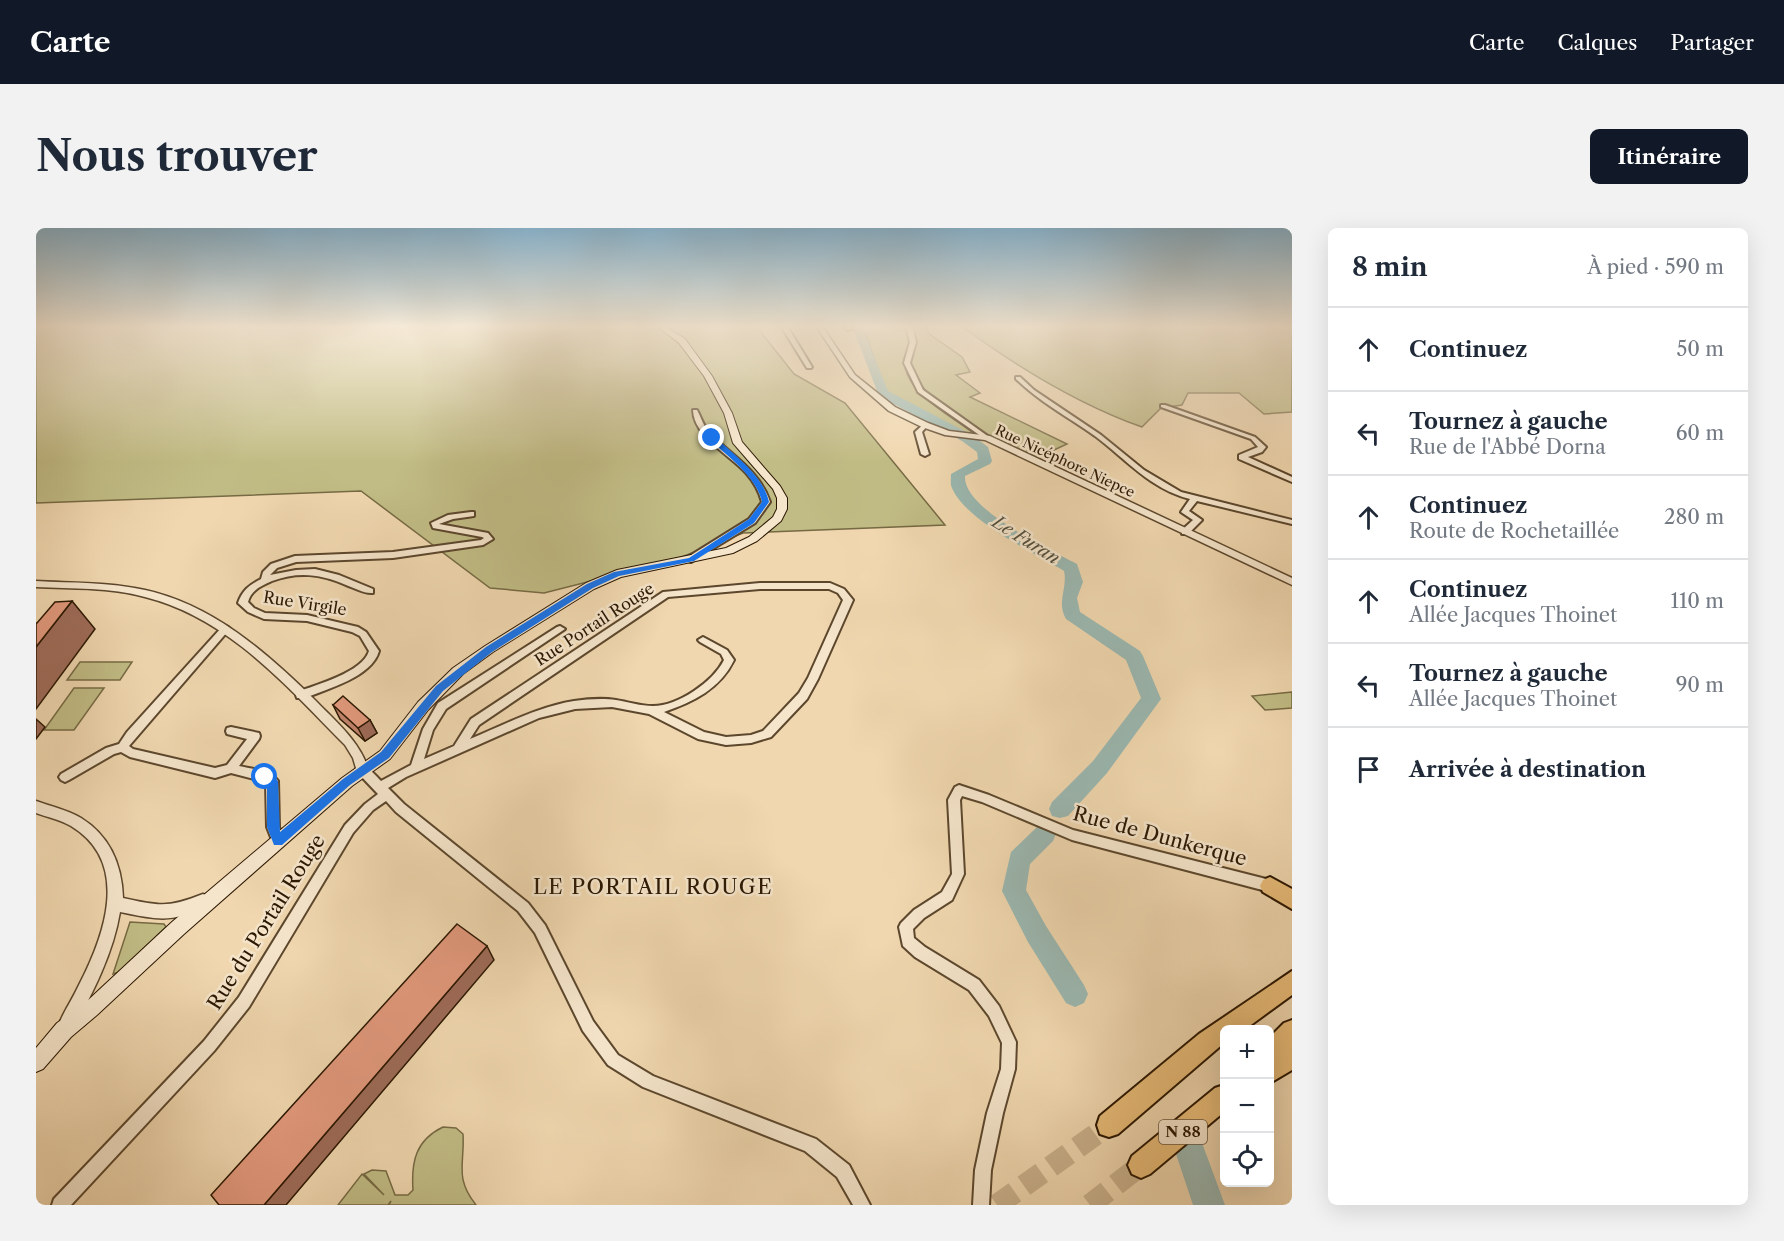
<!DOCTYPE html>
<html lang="fr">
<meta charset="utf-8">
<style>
:root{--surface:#fff;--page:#f2f2f3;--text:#1f2937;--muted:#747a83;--line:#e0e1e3;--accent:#111827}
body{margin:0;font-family:"Libre Caslon Text",serif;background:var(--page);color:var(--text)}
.controls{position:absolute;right:18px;bottom:18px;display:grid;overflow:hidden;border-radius:9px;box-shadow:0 6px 24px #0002}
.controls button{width:54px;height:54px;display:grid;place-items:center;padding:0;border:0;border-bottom:2px solid var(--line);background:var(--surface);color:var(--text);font:30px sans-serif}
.stop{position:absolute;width:18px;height:18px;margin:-14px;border:4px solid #1a73e8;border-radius:50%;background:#fff}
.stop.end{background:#1a73e8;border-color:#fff;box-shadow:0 2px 6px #0008}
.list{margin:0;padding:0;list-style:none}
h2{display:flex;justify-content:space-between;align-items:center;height:78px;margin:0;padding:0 24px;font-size:26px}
h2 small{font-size:20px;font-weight:400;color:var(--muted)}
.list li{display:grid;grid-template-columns:39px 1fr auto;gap:18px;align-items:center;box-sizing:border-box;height:84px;padding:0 24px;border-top:2px solid var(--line)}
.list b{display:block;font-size:22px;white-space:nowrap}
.list p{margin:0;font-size:20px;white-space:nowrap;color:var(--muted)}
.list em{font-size:20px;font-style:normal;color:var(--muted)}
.icon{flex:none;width:33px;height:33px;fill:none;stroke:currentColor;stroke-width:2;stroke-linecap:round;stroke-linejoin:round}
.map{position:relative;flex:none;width:1256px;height:977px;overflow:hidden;border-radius:9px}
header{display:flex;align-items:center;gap:36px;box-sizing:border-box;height:84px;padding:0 30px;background:var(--accent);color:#fff}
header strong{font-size:28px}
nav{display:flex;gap:33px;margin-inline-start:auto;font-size:21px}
.intro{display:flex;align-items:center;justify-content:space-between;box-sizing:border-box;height:144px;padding:0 36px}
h1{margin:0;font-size:42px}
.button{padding:15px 27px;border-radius:9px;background:var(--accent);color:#fff;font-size:21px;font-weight:700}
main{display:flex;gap:36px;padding:0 36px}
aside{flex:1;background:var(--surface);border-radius:9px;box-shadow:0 6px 24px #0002}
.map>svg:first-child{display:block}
.green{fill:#c1bc85;stroke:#766a44;stroke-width:1.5}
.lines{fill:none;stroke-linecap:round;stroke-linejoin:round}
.river{fill:#9bb8b1;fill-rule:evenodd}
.trunk-tunnel{stroke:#c9b18c;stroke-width:22;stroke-dasharray:22 11;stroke-linecap:butt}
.minor-casing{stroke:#5c472d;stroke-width:4}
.tertiary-casing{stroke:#5c472d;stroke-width:3}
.secondary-casing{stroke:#2b1702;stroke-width:2}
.trunk-casing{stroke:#2b1702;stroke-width:4}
.minor{fill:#f5e5cb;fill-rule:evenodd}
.tertiary{fill:#f5e5cb;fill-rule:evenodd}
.secondary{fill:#f5e5cb;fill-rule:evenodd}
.trunk{fill:#e8bc78;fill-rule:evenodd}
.wall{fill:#c2846c;stroke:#2b1702;stroke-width:1.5}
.shaded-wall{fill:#9e6b58;stroke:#2b1702;stroke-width:1.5}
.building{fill:#e2997d;stroke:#2b1702;stroke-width:1.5}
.route{fill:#1a73e8}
.labels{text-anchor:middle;stroke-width:5;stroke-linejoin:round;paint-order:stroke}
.far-street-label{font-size:14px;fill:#2b1702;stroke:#f5e5cb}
.shield{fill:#f5e5cb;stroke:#68553e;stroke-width:1.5}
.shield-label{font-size:15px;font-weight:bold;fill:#2b1702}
.street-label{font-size:16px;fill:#2b1702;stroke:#f5e5cb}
.water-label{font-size:18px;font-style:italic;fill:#524f3f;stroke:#f5e5cb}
.near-street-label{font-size:20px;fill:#2b1702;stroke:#f5e5cb}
.near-neighbourhood-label{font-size:21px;letter-spacing:1.5px;fill:#2b1702;stroke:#f5e5cb}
</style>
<header>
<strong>Carte</strong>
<nav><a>Carte</a><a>Calques</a><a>Partager</a></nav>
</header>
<div class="intro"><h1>Nous trouver</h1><a class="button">Itinéraire</a></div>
<main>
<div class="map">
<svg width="1256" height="977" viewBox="0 0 1256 977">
<rect width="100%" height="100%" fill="#f0d7af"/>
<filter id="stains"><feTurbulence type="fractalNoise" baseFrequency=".00333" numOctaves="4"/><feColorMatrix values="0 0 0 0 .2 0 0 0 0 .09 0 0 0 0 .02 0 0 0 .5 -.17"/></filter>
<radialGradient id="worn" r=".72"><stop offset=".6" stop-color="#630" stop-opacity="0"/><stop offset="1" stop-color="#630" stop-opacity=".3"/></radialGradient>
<g class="green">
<path d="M0 98H720L758 146 809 175 909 297 707 305 638 332 508 365 454 360 325 263 0 275Z"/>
<path d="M824 98H865L874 102C877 116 867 126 869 139 875 168 914 187 936 204L929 206 849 163 829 104Z"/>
<path d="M875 98H891L892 105 926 129 934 144 920 147 944 165 934 169 1031 216 999 231C963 214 886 178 875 138 872 130 878 123 880 116 881 109 877 103 875 98Z"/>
<path d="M925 98H1256V184L1228 186 1203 165H1152L1146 177 1125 180 1106 199C1041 176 980 138 925 98Z"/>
<path d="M44 434H96L84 452H31Z"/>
<path d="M38 460H68L38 502H8Z"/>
<path d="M1256 464V480L1229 482 1216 468Z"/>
<path d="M94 694 128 696 130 699 83 744 77 746Z"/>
<path d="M407 899 420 900 427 906C429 936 418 949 440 977H353L355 973 352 977H302L326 946 348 967 328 946 336 942 350 943 359 967H372L377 962C375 933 380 912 407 899Z"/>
</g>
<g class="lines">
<g class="river">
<path d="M816 98H826L852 163 936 207 952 219 956 233 954 236 929 248C927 281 1014 322 1041 336L1047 354 1041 370 1044 384 1104 423 1107 428 1125 471 1071 545 1032 588 1024 590 1016 588 1013 581 1016 574 1057 533 1105 470 1090 432 1030 391C1020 374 1032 360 1028 343 998 325 929 292 916 260 914 256 915 251 915 246L942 231 941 224 926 213 843 168Z"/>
<path d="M1009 596 1017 599 1020 606 1017 613 994 636 990 662 1010 698 1048 757 1052 766 1048 775 1039 779 1030 775 992 714 966 663 975 624 1001 599Z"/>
<path d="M1155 911 1166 915 1189 977H1157L1140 926 1144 915Z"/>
</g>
<g class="trunk-tunnel">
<path d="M961 977 1073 897"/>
<path d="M1054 977 1105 937"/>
</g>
<defs>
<g id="minor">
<path d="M745 98H751L776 139 775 140H771Z"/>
<path d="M808 98H814L816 101 811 102Z"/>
<path d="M870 98H876L880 114 874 135 887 162 953 209V211H949L882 164 868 135 874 114Z"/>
<path d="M980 149H984L998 162 1065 207 1108 242 1145 264 1256 292V296L1161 273 1153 283 1166 292 1152 306H1146V302L1157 292 1145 284 1154 271C1114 261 1090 231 1059 208 1032 189 1004 174 980 151Z"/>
<path d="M1125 177H1129L1219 209 1230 219 1226 224 1212 229 1256 249V254L1203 231V227L1222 219 1215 211 1125 179Z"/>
<path d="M657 182H661C665 189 667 197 672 203 694 227 723 241 734 274L719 295 655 334 652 333V329L713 291 726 274C723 263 718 254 710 245 693 226 658 209 657 182Z"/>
<path d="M889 195 892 197 886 204 893 226 889 228 885 226 879 204Z"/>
<path d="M435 284H438V288L417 291 403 296 452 305 457 311 447 317 357 330 260 334 241 340 234 347 260 342 279 341 303 347 337 361V365C328 366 319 360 310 357 285 346 262 343 236 353 225 358 215 362 212 374L218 380 229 385 271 387 322 399 330 404 343 423C336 449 291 461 269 470H261L260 467 261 464C280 457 327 444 333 423L324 408 316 404 271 393 228 391 212 384 202 375C206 363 213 357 225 351L227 344 235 336 259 328 357 324 445 312 448 310 446 309 397 300 395 295 412 287Z"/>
<path d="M724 355H794L808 361 817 372 782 451 771 471 735 509 715 515 690 517 662 511 613 486 576 479 539 481 503 490 370 549 352 560 368 576 492 675 509 697 557 793 582 827 617 848 780 911 813 937 834 977H817L801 949 769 923 607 859 572 837 547 803 499 705 482 683 360 584 350 573 337 582 317 605 213 779 178 823 35 977H16L18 971 168 813 203 769 309 597 329 576 342 566 323 546 321 543 323 540C332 537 339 547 345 553L375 537 387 501 402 475 521 399 524 398 529 401 410 481 397 502 388 531 418 518 435 491 627 364ZM724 361H793L802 365 807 372 772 450 763 465 727 503 715 507 690 509 668 504 628 484C657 474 684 461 698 432L691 422 667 409 662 412 664 414 685 426 688 432C677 454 642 478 617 478 605 478 592 474 580 472 568 470 551 471 538 473 501 479 468 497 434 511L443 497 632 369Z"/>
<path d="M189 398 192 399 194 401 192 403 93 518 97 521 179 540 191 537 211 511 191 506 190 503 191 500 195 499 223 505 224 508 223 511 203 538C216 541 234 542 242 553L243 599 248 613 246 617 242 618 238 617 231 599 230 555 226 553 195 545 179 550 94 529 85 524 78 526 33 552 29 554 25 552 23 549 25 546 70 520 83 516 91 504 186 399Z"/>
<path d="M923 557 953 567 1037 602 1234 652 1238 654 1240 658 1238 662 1234 664 1036 612 946 574 926 568 924 572 928 646 916 672 888 690 877 701 878 710 889 719 943 752 963 778 980 814 979 841 967 885 955 942 953 977H937L939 942 951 885 965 841 966 815 953 788 933 762 879 729 867 718 863 699 865 695 878 682 906 664 916 646 912 572 919 559Z"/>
</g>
<g id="tertiary">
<path d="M780 98H786L819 147 859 179 892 195 913 203 954 208 1256 350V357L949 212 909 207 886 199 853 183 814 149Z"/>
<path d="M0 353C36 355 74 354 109 362 177 377 230 424 279 472 300 494 324 513 333 543L332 547 327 548 322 547 317 530 309 517C251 459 193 390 109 369 74 359 36 361 0 359Z"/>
<path d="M0 573C14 578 32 582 45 590 74 608 86 637 87 670 123 678 132 680 167 666L172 668 174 673 172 678C136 695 123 692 84 684 77 726 57 764 37 802L31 804 25 802 23 796C28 783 36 772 42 759 68 709 96 635 35 598 25 592 11 589 0 585Z"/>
</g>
<path id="secondary" d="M621 98H629L649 111 676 148 696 185 706 214 744 258 751 270V281L745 293 721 313 697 325 585 349 558 361 457 424 427 446 392 482 354 531 316 558 148 706 61 787 35 809 7 841 0 844V820L21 795 49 775 136 694 306 550 344 523 382 474 417 440 449 418 550 355 581 342 690 320 713 309 737 289 741 281V270L737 261 697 215 688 185 668 148 643 115Z"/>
<g id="trunk">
<path d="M1234 649 1256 661V681L1227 664 1224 658 1227 652Z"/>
<path d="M1256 743V767L1208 802H1188V815L1082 906 1073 909 1064 906 1061 897 1064 888 1163 806Z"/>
<path d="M1256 792V842L1234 855V809L1248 795Z"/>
<path d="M1188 857V884L1114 946 1105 950 1096 946 1092 937 1096 928 1179 860Z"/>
</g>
</defs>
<use href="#minor" class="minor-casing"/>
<use href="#tertiary" class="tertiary-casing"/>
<use href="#secondary" class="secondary-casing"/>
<use href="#trunk" class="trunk-casing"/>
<use href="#minor" class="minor"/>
<use href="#tertiary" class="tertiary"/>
<use href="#secondary" class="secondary"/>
<use href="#trunk" class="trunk"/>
</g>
<path class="wall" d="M297 477 334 492 341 505 329 513 304 491Z"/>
<g class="shaded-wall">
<path d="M36 373 59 401 0 481V419Z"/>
<path d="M0 491 9 499 0 511Z"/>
<path d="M334 492 341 505 329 513 322 500Z"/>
<path d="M451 718 458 732 250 977H228Z"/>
</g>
<g class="building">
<path d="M36 373 0 419V395H1L19 374Z"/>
<path d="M307 468 334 492 322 500 297 477Z"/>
<path d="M421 696 451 718 228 977H183L175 967Z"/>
</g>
<linearGradient id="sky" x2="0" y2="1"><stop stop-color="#89b6d2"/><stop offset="0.42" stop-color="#f8eddb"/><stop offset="1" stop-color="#f8eddb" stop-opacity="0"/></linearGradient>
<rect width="1256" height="234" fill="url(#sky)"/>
<path class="route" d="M673 208H678C697 226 728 248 733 274L718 295 658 333 583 348 557 360 456 424 407 463 353 530 314 557 246 617H238L231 599V555L225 552V546H233L242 553 244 604 307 551 345 524 400 458 450 419 551 356 578 344 653 330 713 291 726 274C721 249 691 228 673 211Z"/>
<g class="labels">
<g class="far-street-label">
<text transform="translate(1029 233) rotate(25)" y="5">Rue Nicéphore Niepce</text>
</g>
<rect class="shield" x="1123" y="892" width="48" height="24" rx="4.5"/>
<g class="shield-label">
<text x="1147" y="909">N 88</text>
</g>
<g class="street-label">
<text transform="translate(269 375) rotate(9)" y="6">Rue Virgile</text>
<text transform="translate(558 396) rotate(-33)" y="6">Rue Portail Rouge</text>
</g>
<g class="water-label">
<text transform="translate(990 312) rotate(32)" y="6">Le Furan</text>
</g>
<g class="near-street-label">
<text transform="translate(1124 608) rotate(15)" y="7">Rue de Dunkerque</text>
<text transform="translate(230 694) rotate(-58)" y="7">Rue du Portail Rouge</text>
</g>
<g class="near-neighbourhood-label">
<text x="617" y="666">LE PORTAIL ROUGE</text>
</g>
</g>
<rect width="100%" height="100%" filter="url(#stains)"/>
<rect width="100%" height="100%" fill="url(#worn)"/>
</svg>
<div class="controls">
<button>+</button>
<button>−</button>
<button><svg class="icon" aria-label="locate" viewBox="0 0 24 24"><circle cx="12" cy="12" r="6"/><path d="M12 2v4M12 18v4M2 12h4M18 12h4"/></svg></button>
</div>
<div class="stop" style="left:229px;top:549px"></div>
<div class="stop end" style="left:676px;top:210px"></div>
</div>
<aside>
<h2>8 min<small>À pied · 590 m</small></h2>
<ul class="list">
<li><svg class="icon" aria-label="ahead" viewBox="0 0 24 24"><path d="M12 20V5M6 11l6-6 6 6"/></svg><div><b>Continuez</b></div><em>50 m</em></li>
<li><svg class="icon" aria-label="left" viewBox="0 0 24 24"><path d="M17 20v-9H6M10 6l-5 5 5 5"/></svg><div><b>Tournez à gauche</b><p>Rue de l'Abbé Dorna</p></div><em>60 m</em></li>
<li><svg class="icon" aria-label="ahead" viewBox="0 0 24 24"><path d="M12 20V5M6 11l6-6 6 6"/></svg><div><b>Continuez</b><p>Route de Rochetaillée</p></div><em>280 m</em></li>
<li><svg class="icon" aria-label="ahead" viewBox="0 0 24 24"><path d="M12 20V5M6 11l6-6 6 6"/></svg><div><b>Continuez</b><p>Allée Jacques Thoinet</p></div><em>110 m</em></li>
<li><svg class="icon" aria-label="left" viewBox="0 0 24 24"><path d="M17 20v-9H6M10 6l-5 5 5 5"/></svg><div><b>Tournez à gauche</b><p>Allée Jacques Thoinet</p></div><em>90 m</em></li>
<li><svg class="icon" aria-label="arrive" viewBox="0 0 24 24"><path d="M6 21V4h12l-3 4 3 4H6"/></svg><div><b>Arrivée à destination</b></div></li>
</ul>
</aside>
</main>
